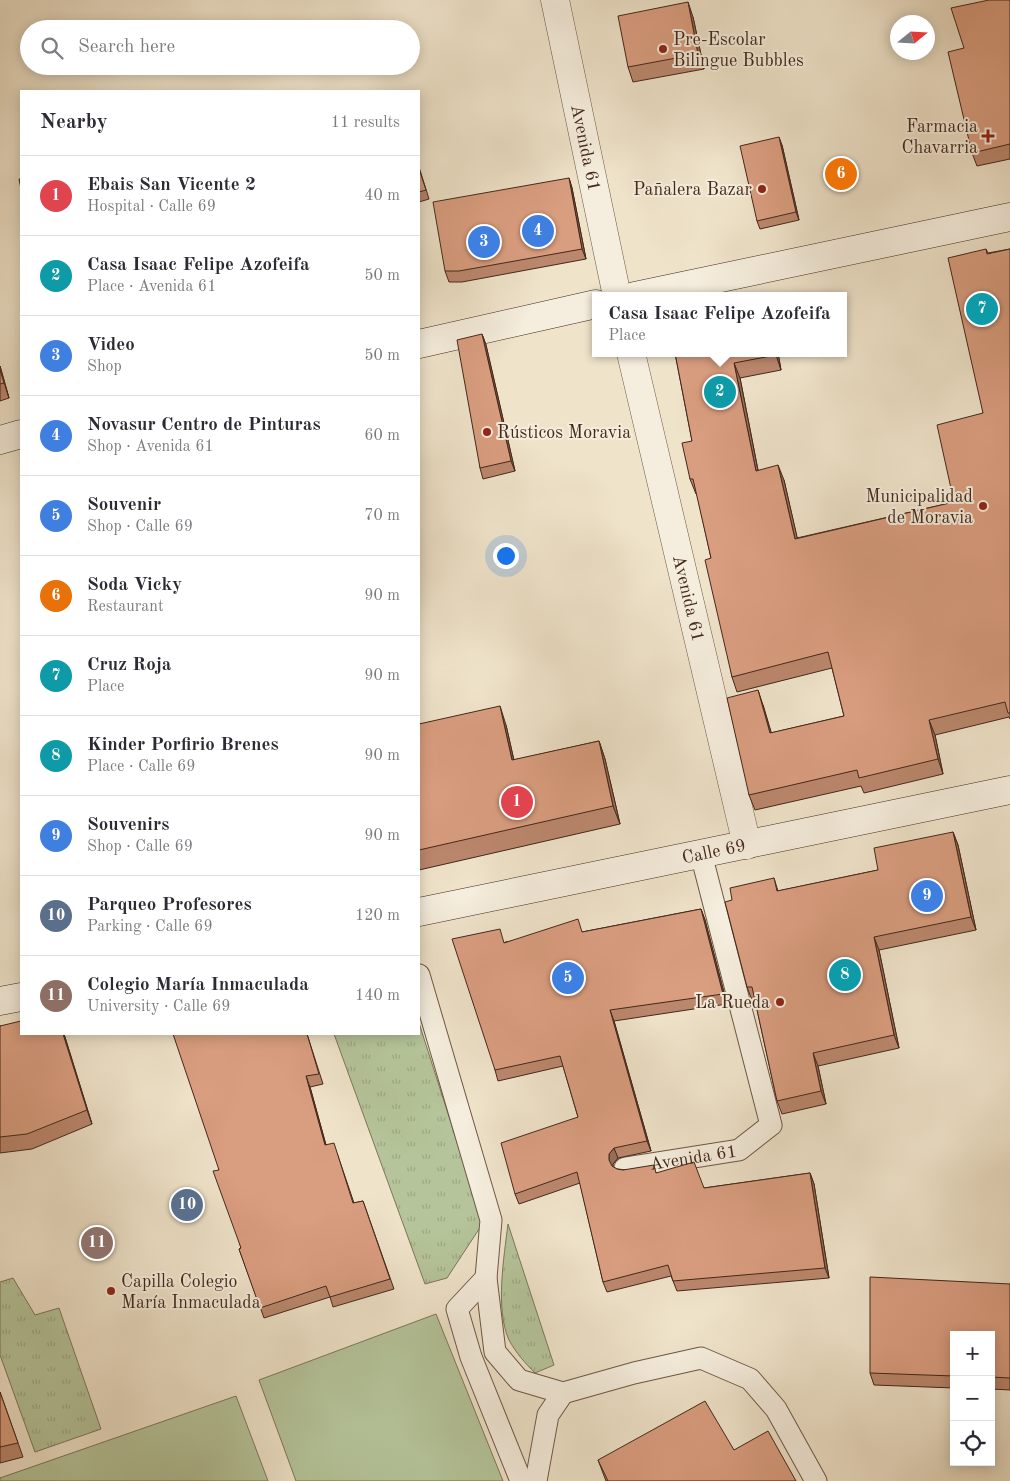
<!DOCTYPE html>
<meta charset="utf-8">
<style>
:root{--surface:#fff;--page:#f2f2f3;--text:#2b2b33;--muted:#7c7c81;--line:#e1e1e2;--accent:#d93025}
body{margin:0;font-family:"Old Standard TT",serif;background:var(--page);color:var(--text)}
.controls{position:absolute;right:15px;bottom:15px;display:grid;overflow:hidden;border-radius:0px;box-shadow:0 2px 12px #0003}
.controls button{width:45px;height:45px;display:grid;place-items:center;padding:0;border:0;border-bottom:1px solid var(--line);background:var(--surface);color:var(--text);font:25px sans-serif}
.compass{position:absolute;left:890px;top:15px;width:45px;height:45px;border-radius:50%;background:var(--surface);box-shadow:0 2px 12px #0003;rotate:72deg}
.you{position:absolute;left:505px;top:555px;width:18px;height:18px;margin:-12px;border:4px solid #fff;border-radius:50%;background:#1a73e8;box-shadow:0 0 0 8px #1a73e833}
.badge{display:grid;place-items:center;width:32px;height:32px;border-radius:50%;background:var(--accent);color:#fff;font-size:16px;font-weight:700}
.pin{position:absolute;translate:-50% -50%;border:2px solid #fff;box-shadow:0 1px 5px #0006}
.popup{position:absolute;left:592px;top:292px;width:255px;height:65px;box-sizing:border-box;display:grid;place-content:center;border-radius:0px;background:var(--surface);filter:drop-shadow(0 1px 4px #0005);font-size:16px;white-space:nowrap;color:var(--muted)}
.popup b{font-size:19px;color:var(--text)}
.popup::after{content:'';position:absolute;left:50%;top:100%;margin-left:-10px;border:10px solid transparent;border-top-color:var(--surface)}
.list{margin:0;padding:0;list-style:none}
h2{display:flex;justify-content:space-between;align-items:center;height:65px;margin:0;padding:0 20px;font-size:21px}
h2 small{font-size:16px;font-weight:400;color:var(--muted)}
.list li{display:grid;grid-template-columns:32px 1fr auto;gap:15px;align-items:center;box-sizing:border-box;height:80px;padding:0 20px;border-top:1px solid var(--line)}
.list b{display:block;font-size:19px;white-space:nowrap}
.list p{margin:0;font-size:16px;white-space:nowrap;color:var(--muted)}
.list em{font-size:16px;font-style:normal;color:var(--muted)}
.icon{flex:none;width:28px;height:28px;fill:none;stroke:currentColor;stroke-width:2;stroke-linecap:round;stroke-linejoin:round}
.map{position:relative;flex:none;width:1010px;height:1481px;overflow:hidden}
.search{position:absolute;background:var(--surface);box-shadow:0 2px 12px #0003;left:20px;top:20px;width:400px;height:55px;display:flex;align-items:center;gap:12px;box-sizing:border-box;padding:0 18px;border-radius:28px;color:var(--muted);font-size:19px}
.panel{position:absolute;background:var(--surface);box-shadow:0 2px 12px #0003;left:20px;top:90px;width:400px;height:945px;border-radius:0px}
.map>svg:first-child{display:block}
.grass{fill:url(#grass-tufts);stroke:#7c765a}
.green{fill:#b5c49a;stroke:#7c765a}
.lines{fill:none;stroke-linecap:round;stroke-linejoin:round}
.lane-casing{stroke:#6e5646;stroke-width:23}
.street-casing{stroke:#6e5646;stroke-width:29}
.secondary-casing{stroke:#43271a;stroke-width:29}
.lane{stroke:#f5eddd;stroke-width:21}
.street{stroke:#f5eddd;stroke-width:28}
.secondary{stroke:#f5eddd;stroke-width:28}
.wall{fill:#bb876d;stroke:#43271a}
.shaded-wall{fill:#986e59;stroke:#43271a}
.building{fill:#d99d7f;stroke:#43271a}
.poi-dot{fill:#8f2418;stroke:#f5eddd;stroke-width:2}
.labels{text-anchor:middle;stroke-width:4;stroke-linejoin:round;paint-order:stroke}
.poi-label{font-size:18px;fill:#43271a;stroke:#f5eddd;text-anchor:end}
.street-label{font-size:18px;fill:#43271a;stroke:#f5eddd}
</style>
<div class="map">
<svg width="1010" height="1481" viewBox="0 0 1010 1481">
<defs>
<pattern id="grass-tufts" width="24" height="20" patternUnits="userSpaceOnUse" patternTransform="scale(1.25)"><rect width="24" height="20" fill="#b5c49a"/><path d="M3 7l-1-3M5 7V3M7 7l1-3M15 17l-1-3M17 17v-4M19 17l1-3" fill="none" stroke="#9da884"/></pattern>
</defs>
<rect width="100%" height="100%" fill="#efe3ca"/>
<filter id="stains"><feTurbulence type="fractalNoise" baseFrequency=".004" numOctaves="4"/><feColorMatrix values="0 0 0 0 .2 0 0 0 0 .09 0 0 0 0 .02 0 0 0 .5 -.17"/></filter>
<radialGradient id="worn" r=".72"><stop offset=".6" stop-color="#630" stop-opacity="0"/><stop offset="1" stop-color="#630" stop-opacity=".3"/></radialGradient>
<g class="grass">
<path d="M419 1023 483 1223 447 1278 425 1284 334 1034H419Z"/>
<path d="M508 1224 554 1365 535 1373C525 1363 516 1353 509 1340 495 1309 504 1257 508 1224Z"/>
<path d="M13 1278 35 1315 59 1308 101 1429 35 1452 0 1355V1282Z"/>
</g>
<g class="green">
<path d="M436 1314 503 1481H296L259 1380Z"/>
<path d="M236 1396 268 1481H0V1478Z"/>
</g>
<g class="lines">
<defs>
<g id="lane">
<path d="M419 975 491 1220 486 1278 495 1352 519 1380 563 1393 634 1373 701 1358 750 1379 776 1409 816 1481"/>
<path id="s1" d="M625 1168 739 1150 771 1125 701 854"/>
<path d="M486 1278 457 1309 471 1357 521 1481"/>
<path d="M536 1481 548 1415 563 1393"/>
</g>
<g id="street">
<path id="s2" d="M555 0 617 296"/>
<path id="s3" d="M631 353 747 845"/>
</g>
<g id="secondary">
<path d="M635 296 1010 217"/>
<path d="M419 344 596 304"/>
<path d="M0 440 21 434"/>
<path id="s4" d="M419 912 1010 790"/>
<path d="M0 1001 21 997"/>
</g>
</defs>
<use href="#lane" class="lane-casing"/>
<use href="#street" class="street-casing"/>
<use href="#secondary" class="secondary-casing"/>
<use href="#lane" class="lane"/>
<use href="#street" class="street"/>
<use href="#secondary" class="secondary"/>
</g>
<g class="wall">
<path d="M1010 0V159L977 166 972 153 964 48Z"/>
<path d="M693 17 704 69 633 82 628 67Z"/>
<path d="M782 145 799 220 760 229 757 221Z"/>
<path d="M419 167 429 199 419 202Z"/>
<path d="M569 178 572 188 586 259 462 282H449L445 271Z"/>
<path d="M986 249 988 253 1010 249V719L1009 717 935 735 943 774 864 793 861 786 755 810 749 795 763 705 771 733 844 716 832 668 737 692 732 677 711 558 697 494H696L690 479 692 441 675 353H778L781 370 740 378 758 470 784 480 797 538 954 502 983 413Z"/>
<path d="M482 334 486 345 515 471 483 479 480 468Z"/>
<path d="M0 366 9 398 0 401Z"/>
<path d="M419 724 506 725 514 760 599 741 605 759 620 824 419 870Z"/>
<path d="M953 832 958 845 976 930 879 950 899 1048 818 1066 826 1104 782 1114 777 1101 755 1000H752L747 987 732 900 774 878 778 891 878 870Z"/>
<path d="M701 909 705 920 727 1004 614 1021 651 1151 618 1158 613 1164V1167L617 1169 657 1173 704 1188 810 1173 814 1184 829 1278 677 1291 671 1276 607 1292 603 1282 580 1183 519 1204 515 1194 578 1117 563 1066 498 1081 495 1070 505 942 582 932Z"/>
<path d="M0 1026 64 1034 92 1124 32 1149 0 1153Z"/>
<path d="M307 1034 323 1084 310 1087 326 1145 337 1153 354 1203 363 1201 394 1289 333 1307 330 1297 264 1318 239 1249 241 1248 219 1170Z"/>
<path d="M1010 1284V1390L991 1389V1335H954V1388L874 1385 870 1373Z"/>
<path d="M0 1392 23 1457 0 1463Z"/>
<path d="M734 1450 796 1481H606L598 1460Z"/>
</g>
<g class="shaded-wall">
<path d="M688 2 693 17 704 69 698 54Z"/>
<path d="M779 137 782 145 799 220 796 212Z"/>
<path d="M569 178 572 188 586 259 582 249Z"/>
<path d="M482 334 486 345 515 471 511 461Z"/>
<path d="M776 353H778L781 370 776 355Z"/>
<path d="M734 363 740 378 761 486 756 471Z"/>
<path d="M0 366 9 398 0 370Z"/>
<path d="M778 465 784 480 801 554 795 539Z"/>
<path d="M758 690 763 705 776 748 770 733Z"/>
<path d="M500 706 506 725 518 779 512 760Z"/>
<path d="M929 720 935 735 943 774 938 759Z"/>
<path d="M599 741 605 759 620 824 613 806Z"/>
<path d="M953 832 958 845 976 930 971 917Z"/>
<path d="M701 909 705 920 727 1004 723 994Z"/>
<path d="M874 937 879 950 899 1048 894 1035Z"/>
<path d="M610 1010 614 1021 651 1151 647 1141Z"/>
<path d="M63 1034H64L92 1124 87 1110Z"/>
<path d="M813 1053 818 1066 826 1104 821 1091Z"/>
<path d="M306 1076 310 1087 329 1156 325 1145Z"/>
<path d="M614 1148 618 1158 613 1164V1170L609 1160V1154Z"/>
<path d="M810 1173 814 1184 829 1278 825 1268Z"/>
</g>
<g class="building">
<path d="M989 0H1010V144L972 153 948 52 964 48 951 8Z"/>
<path d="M688 2 698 54 628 67 618 16Z"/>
<path d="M779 137 796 212 757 221 740 146Z"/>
<path d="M419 169 426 190 419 192Z"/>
<path d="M569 178 582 249 459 271H445L433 202Z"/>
<path d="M19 179H21V189Z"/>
<path d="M986 249 987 254 1010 249V713H1008L1005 702 929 720 938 759 859 778 857 770 749 795 727 698 758 690 770 733 844 716 828 652 732 677 705 560 711 558 693 479H690L682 443 692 441 675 353H776V355L734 363 756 471 778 465 795 539 954 502 937 425 983 413 948 258Z"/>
<path d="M482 334 511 461 480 468 457 340Z"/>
<path d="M0 370 4 383 0 384Z"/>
<path d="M500 706 512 760 599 741 613 806 419 850V724Z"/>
<path d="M953 832 971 917 874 937 894 1035 813 1053 821 1091 777 1101 752 987H747L725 902 732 900 730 888 774 878 777 891 878 870 874 848Z"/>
<path d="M701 909 723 994 610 1010 647 1141 614 1148 609 1154V1160L612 1166 617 1169 623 1170 654 1165 656 1173 694 1162 704 1188 810 1173 825 1268 673 1281 668 1265 603 1282 577 1172 515 1194 501 1143 578 1117 560 1056 495 1070 452 939 500 929 504 943 578 919 582 932Z"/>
<path d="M21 1021V1034H63L87 1110 27 1134 0 1137V1026Z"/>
<path d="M173 1034H307L319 1074 306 1076 325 1145 334 1143 353 1203 363 1201 390 1279 330 1297 326 1286 260 1308 239 1249 241 1248 213 1171 219 1170Z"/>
<path d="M870 1277 1010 1284V1378L991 1377V1335H954V1376L870 1373Z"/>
<path d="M0 1392 18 1443 0 1447Z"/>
<path d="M705 1401 734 1450 768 1431 796 1481H608L598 1460Z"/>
</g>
<g class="poi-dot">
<circle cx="663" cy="49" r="5"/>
<path d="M985.5 128.5h5v5h5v5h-5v5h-5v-5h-5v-5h5z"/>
<circle cx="762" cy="189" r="5"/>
<circle cx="487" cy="432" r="5"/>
<circle cx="983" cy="506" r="5"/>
<circle cx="780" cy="1002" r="5"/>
<circle cx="111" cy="1291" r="5"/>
</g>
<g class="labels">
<g class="poi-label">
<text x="673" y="45" text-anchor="start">Pre-Escolar<tspan x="673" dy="21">Bilingue Bubbles</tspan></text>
<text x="978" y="132">Farmacia<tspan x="978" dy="21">Chavarria</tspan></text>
<text x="752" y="195">Pañalera Bazar</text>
<text x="497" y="438" text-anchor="start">Rústicos Moravia</text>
<text x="973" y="502">Municipalidad<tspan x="973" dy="21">de Moravia</tspan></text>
<text x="770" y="1008">La Rueda</text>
<text x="121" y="1287" text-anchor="start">Capilla Colegio<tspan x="121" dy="21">María Inmaculada</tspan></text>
</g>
<g class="street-label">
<text dy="6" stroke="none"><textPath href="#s2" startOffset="151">Avenida 61</textPath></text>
<text dy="6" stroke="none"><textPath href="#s3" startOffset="252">Avenida 61</textPath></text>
<text dy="6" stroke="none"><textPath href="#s4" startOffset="301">Calle 69</textPath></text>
<text dy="6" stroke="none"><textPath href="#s1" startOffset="69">Avenida 61</textPath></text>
</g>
</g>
<rect width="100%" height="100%" filter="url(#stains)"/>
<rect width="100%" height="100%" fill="url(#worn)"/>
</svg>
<div class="controls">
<button>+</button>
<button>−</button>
<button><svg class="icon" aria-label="locate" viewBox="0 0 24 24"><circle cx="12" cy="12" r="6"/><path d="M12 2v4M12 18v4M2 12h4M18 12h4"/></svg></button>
</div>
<svg class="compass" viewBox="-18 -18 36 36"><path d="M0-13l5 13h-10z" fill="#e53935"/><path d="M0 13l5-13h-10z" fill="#7c7c81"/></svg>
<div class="you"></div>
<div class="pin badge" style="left:517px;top:802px;background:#e0444e">1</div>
<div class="pin badge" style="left:720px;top:392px;background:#0f9aa8">2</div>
<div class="popup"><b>Casa Isaac Felipe Azofeifa</b>Place</div>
<div class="pin badge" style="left:484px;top:242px;background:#3f7fe0">3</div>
<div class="pin badge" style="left:538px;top:231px;background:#3f7fe0">4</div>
<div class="pin badge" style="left:568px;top:978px;background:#3f7fe0">5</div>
<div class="pin badge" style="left:841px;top:174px;background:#e8710a">6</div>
<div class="pin badge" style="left:982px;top:309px;background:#0f9aa8">7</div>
<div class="pin badge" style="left:845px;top:975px;background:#0f9aa8">8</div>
<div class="pin badge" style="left:927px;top:896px;background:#3f7fe0">9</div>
<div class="pin badge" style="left:187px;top:1205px;background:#5c6f8a">10</div>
<div class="pin badge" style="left:97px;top:1243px;background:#8d6e63">11</div>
<div class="search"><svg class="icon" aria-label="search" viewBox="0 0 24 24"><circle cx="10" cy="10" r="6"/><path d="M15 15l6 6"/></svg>Search here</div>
<section class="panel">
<h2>Nearby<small>11 results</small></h2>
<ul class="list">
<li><span class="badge" style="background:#e0444e">1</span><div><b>Ebais San Vicente 2</b><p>Hospital · Calle 69</p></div><em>40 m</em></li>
<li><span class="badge" style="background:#0f9aa8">2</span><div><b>Casa Isaac Felipe Azofeifa</b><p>Place · Avenida 61</p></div><em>50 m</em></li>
<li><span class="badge" style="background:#3f7fe0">3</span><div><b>Video</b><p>Shop</p></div><em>50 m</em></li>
<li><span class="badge" style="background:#3f7fe0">4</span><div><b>Novasur Centro de Pinturas</b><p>Shop · Avenida 61</p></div><em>60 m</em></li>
<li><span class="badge" style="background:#3f7fe0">5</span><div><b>Souvenir</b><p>Shop · Calle 69</p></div><em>70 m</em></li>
<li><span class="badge" style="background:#e8710a">6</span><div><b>Soda Vicky</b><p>Restaurant</p></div><em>90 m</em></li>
<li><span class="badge" style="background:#0f9aa8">7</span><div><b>Cruz Roja</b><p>Place</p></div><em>90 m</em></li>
<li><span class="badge" style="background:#0f9aa8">8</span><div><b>Kinder Porfirio Brenes</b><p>Place · Calle 69</p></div><em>90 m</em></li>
<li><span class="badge" style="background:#3f7fe0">9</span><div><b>Souvenirs</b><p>Shop · Calle 69</p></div><em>90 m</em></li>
<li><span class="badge" style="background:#5c6f8a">10</span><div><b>Parqueo Profesores</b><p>Parking · Calle 69</p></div><em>120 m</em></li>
<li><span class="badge" style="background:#8d6e63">11</span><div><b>Colegio María Inmaculada</b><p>University · Calle 69</p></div><em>140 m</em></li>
</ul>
</section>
</div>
